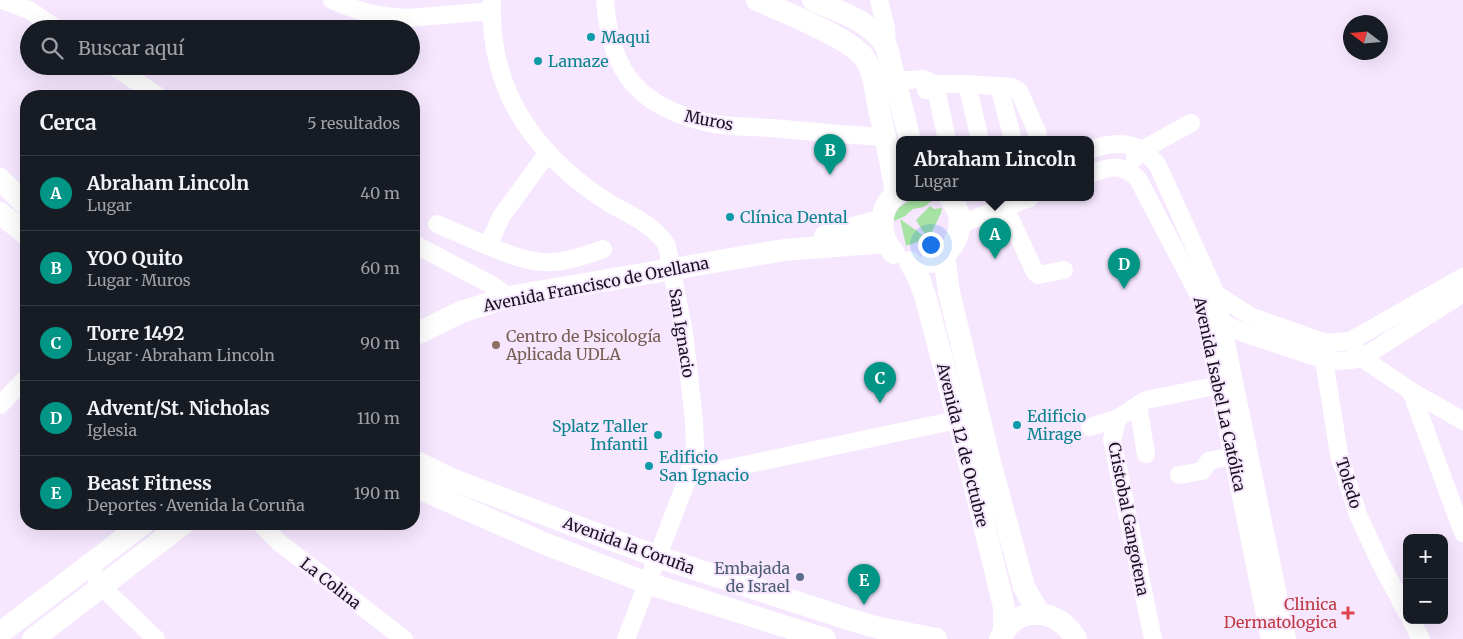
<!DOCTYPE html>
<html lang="es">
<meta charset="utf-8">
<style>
:root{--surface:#171b24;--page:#242831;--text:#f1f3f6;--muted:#9ea1a6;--line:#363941;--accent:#009584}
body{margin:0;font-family:Merriweather,serif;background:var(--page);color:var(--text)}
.controls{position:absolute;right:15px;bottom:15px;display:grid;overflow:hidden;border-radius:10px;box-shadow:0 5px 20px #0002}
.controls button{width:45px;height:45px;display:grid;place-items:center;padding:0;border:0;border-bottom:1px solid var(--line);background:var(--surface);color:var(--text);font:25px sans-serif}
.compass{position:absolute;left:1343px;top:15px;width:45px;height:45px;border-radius:50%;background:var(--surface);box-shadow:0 5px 20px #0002;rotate:286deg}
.you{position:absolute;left:930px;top:244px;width:18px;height:18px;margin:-12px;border:4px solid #fff;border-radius:50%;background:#1a73e8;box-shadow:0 0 0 8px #1a73e833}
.badge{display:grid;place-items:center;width:32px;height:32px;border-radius:50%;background:var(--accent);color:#fff;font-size:16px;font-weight:700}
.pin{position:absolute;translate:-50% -41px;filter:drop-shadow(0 1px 2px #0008)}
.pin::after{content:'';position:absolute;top:26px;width:18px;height:15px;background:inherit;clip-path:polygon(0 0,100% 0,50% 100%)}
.popup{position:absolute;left:896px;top:136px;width:198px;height:65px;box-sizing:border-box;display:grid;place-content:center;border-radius:10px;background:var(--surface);filter:drop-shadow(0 1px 4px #0005);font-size:16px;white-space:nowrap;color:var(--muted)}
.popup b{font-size:19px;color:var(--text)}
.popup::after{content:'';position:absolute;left:50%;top:100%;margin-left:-10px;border:10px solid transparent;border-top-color:var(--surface)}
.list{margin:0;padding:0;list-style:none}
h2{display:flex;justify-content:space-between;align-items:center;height:65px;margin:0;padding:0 20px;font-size:21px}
h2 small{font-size:16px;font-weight:400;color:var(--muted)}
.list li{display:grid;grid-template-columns:32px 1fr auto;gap:15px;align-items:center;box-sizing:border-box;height:75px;padding:0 20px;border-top:1px solid var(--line)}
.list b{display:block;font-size:19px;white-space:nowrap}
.list p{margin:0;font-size:16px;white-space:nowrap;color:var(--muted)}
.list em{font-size:16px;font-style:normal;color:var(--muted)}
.icon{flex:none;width:28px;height:28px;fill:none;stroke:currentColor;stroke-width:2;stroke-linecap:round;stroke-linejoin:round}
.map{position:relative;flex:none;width:1463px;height:639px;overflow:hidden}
.search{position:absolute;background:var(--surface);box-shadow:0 5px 20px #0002;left:20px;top:20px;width:400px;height:55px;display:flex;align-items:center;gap:12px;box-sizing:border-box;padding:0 18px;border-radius:28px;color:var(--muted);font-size:19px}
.panel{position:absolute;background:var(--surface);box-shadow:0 5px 20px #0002;left:20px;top:90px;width:400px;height:440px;border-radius:20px}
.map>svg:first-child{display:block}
.green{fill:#a6e2a3}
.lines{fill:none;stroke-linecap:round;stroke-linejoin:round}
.minor{stroke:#fff;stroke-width:18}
.major{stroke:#fff;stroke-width:22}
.culture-dot{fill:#0f9aa8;stroke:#f6e7ff;stroke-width:2}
.education-dot{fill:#8d6e63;stroke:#f6e7ff;stroke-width:2}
.service-dot{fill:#5c6f8a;stroke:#f6e7ff;stroke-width:2}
.health-dot{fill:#e0444e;stroke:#f6e7ff;stroke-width:2}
.labels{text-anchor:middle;stroke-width:4;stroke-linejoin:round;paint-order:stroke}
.culture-label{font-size:16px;fill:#0d838f;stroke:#f6e7ff;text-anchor:start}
.street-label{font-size:16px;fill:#17111b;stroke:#f6e7ff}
.education-label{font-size:16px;fill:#785e54;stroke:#f6e7ff;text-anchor:start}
.service-label{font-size:16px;fill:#4e5e75;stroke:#f6e7ff;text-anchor:end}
.health-label{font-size:16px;fill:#be3a42;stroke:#f6e7ff;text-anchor:end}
</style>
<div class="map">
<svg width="1463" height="639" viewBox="0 0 1463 639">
<rect width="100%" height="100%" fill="#f6e7ff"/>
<g class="green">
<path d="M915 198H929L933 200 924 207 913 209 905 216 894 221C894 208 905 203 915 198Z"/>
<path d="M930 206 934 209 942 208 941 213 929 238 906 246 900 219 927 238 916 220Z"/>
</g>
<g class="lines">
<g class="minor">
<path d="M2 0 29 10 57 29"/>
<path d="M332 0C357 12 381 17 408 18L491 11"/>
<path d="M492 0C488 89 534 154 606 201 626 214 655 224 667 246L684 333 694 420 695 447 688 477 626 639"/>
<path d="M605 0C610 75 641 109 714 124 733 127 753 127 771 128 809 131 847 135 885 137"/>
<path d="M879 0 886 28 887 48"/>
<path d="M113 66 158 96"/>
<path d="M895 81 923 79 935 84H967L1012 87 1019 91 1038 134 1036 140"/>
<path d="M967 84 980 140"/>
<path d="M999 86 1013 140"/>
<path d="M926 90 935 84 947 140"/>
<path d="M1090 150C1117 140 1140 141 1158 166L1216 294 1287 639"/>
<path d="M548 154 541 162 501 217 488 246C536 266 554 268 603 249"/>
<path d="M1135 158 1142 150 1191 123"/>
<path d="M1090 174C1110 166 1122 163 1138 179L1201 299 1270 639"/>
<path d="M1005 208 1035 272 1038 275 1064 270"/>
<path d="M437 224 488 246"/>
<path d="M960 224 1030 198"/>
<path d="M414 244 490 284 509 297"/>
<path d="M1216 294 1252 317 1326 343 1350 341 1463 277"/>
<path d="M1216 320 1246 334 1316 357C1332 362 1346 362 1362 358L1463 293"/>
<path d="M1326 343 1324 360 1339 454 1358 515 1379 560 1407 613"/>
<path d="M1356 349 1362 358 1411 391 1463 421"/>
<path d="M1411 391 1463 533"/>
<path d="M0 405 26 378"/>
<path d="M1138 405 1146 454"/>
<path d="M1090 427 1118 418"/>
<path d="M1179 475 1202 471 1209 461 1234 455"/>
<path d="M688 477 971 417"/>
<path d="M261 524 280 543 404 639"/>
<path d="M89 565 101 586 156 639"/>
<path d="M1411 620 1421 639"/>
<path d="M1153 639 1112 439 1118 418 1146 400 1220 385"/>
</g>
<g class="major">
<path d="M757 0C782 11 847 37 863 56 875 71 876 96 880 114 886 141 892 167 896 194"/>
<path d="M813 0C840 12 872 21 887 48L910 140"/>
<path d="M0 179 26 205"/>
<path d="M0 213 26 234"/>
<path d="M825 236 882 220"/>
<path d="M894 253C877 235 878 205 900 191"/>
<path d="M944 255 949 292 990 462 1024 587 1039 613"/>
<path d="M910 262 919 279 926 299 965 446 1004 607V631"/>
<path d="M931 262C958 252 969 220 950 198"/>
<path d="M414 335 461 312 509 297 784 250 886 242"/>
<path d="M414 461 451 479 658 557 848 619 875 627 936 639"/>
<path d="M414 486 543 543 647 583 825 639"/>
<path d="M0 633 143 524"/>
<path d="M33 639 183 524"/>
<path d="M1000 639C1016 604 1058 607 1076 639"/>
</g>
</g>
<g class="culture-dot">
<circle cx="591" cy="37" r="5"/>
<circle cx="538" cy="61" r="5"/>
<circle cx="730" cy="217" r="5"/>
<circle cx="1017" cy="425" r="5"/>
<circle cx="658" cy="435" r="5"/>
<circle cx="649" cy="466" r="5"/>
</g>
<circle class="education-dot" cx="496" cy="345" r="5"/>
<circle class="service-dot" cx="800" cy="577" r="5"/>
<path class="health-dot" d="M1345.5 605.5h5v5h5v5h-5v5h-5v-5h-5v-5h5z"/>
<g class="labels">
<g class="culture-label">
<text x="601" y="43">Maqui</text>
<text x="548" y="67">Lamaze</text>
<text x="740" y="223">Clínica Dental</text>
<text x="1027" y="422">Edificio<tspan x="1027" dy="18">Mirage</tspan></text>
<text x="648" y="432" text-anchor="end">Splatz Taller<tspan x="648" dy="18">Infantil</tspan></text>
<text x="659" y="463">Edificio<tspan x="659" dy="18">San Ignacio</tspan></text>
</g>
<g class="street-label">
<text transform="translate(709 120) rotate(11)" y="6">Muros</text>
<text transform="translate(596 284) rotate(-11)" y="6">Avenida Francisco de Orellana</text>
<text transform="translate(682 333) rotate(81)" y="6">San Ignacio</text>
<text transform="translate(1220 394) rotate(78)" y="6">Avenida Isabel La Católica</text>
<text transform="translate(963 445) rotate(76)" y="6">Avenida 12 de Octubre</text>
<text transform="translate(1349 483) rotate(73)" y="6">Toledo</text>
<text transform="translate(1129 519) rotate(79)" y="6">Cristobal Gangotena</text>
<text transform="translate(629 545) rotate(20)" y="6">Avenida la Coruña</text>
<text transform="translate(331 583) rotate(38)" y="6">La Colina</text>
</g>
<g class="education-label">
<text x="506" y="342">Centro de Psicología<tspan x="506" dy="18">Aplicada UDLA</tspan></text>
</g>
<g class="service-label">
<text x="790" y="574">Embajada<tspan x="790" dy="18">de Israel</tspan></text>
</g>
<g class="health-label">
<text x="1337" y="610">Clinica<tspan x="1337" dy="18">Dermatologica</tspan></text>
</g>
</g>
</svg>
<div class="controls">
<button>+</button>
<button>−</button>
</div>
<svg class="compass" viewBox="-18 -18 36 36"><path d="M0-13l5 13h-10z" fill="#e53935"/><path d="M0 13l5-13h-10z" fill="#9ea1a6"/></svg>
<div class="you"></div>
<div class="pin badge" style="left:995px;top:259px">A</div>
<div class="popup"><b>Abraham Lincoln</b>Lugar</div>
<div class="pin badge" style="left:830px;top:175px">B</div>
<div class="pin badge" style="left:880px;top:403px">C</div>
<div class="pin badge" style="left:1124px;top:289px">D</div>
<div class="pin badge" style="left:864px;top:605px">E</div>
<div class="search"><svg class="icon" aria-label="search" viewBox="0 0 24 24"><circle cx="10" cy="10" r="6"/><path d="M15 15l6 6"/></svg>Buscar aquí</div>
<section class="panel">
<h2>Cerca<small>5 resultados</small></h2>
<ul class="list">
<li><span class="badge">A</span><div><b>Abraham Lincoln</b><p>Lugar</p></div><em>40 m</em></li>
<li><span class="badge">B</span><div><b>YOO Quito</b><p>Lugar · Muros</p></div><em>60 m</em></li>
<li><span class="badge">C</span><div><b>Torre 1492</b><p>Lugar · Abraham Lincoln</p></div><em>90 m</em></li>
<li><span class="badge">D</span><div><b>Advent/St. Nicholas</b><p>Iglesia</p></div><em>110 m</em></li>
<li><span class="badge">E</span><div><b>Beast Fitness</b><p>Deportes · Avenida la Coruña</p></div><em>190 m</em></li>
</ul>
</section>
</div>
